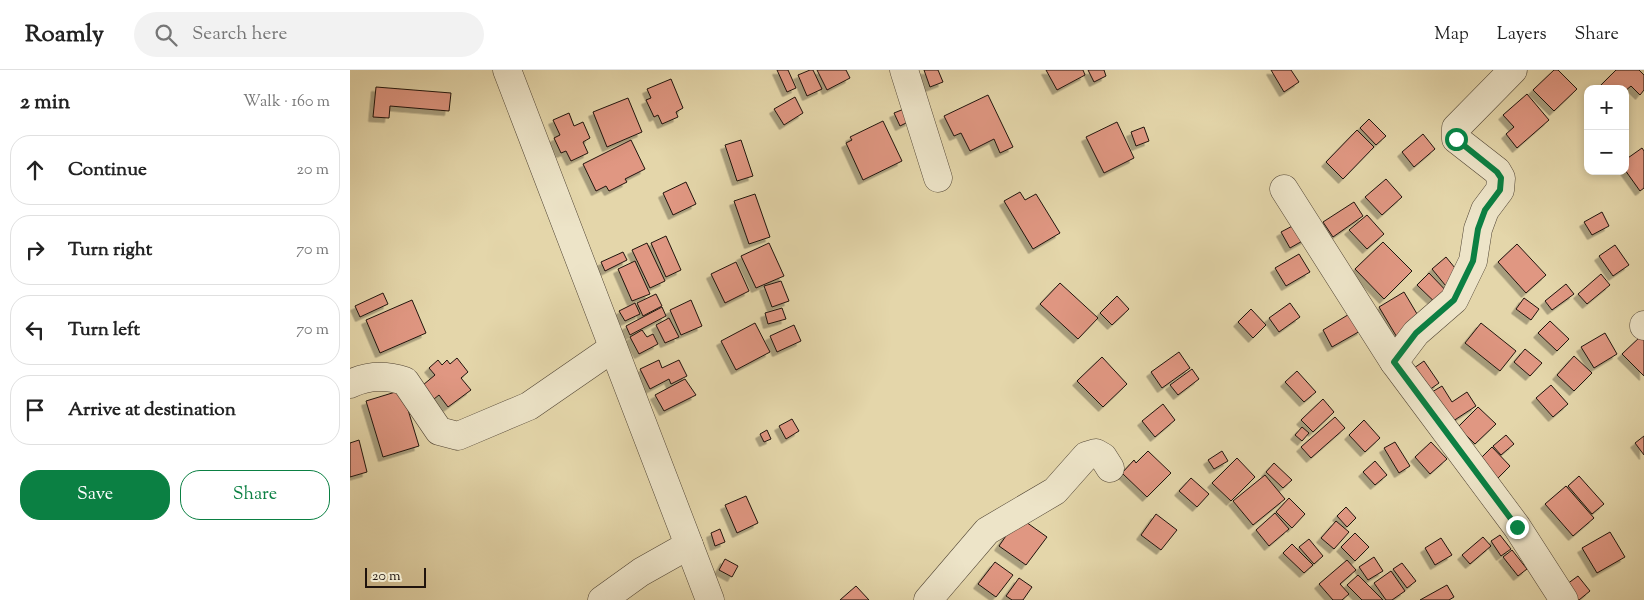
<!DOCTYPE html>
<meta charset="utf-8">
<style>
:root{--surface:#fff;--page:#f2f2f2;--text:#222;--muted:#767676;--line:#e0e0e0;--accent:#0b8043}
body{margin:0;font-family:"Sorts Mill Goudy",serif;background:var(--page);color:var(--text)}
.controls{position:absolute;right:15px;top:15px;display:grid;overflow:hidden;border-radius:10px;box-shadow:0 2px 8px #0003}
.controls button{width:45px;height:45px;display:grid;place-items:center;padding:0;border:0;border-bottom:1px solid var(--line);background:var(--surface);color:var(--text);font:25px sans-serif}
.scale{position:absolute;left:15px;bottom:12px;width:61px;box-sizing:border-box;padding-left:5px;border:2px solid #1f130d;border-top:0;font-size:14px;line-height:18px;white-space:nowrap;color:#1f130d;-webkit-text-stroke:4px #ede4c8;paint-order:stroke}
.stop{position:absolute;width:15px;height:15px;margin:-11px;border:4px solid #0b8043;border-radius:50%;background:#fff}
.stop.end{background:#0b8043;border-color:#fff;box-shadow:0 1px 5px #0008}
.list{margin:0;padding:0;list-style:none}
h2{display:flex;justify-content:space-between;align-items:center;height:65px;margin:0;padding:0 20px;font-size:21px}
h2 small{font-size:16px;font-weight:400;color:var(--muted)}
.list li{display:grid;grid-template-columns:32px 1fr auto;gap:15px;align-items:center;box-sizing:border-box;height:70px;margin:0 10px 10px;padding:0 10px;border:1px solid var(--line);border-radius:20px}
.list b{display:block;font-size:19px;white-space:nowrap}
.list em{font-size:16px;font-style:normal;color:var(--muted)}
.actions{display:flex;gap:10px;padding:15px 20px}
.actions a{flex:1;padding:11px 0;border:1px solid var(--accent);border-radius:20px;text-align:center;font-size:18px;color:var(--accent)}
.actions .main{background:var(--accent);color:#fff}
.icon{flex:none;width:28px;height:28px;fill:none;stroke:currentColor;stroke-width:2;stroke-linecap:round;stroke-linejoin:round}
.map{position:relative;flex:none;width:1294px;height:530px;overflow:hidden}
header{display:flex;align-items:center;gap:30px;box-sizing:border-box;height:70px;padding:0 25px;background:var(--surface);border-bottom:1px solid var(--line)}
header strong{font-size:24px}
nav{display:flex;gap:28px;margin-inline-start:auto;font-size:18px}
.search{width:350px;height:45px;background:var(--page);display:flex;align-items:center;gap:12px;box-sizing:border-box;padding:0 18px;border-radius:28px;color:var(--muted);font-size:19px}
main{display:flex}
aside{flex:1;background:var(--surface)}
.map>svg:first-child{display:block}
.building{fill:#e09782;stroke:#1f130d;filter:url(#shadow)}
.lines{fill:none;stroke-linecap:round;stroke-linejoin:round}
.minor-casing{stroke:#504434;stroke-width:29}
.minor{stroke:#ede4c8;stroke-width:28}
.route{stroke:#0b8043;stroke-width:6}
</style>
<header>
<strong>Roamly</strong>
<div class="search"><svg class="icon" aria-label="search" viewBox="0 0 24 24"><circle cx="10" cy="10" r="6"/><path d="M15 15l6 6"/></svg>Search here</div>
<nav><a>Map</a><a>Layers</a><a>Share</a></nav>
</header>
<main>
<aside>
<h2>2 min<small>Walk · 160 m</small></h2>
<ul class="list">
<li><svg class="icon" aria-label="ahead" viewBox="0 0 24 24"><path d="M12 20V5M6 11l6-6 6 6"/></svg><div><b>Continue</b></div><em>20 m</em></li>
<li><svg class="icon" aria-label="right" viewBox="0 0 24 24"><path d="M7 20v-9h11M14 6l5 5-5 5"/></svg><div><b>Turn right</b></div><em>70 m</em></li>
<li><svg class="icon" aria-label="left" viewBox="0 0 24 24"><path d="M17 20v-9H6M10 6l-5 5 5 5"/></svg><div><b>Turn left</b></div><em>70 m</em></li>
<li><svg class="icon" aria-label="arrive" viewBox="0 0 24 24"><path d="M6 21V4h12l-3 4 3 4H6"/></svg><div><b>Arrive at destination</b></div></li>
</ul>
<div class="actions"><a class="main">Save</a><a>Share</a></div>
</aside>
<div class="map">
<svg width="1294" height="530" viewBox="0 0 1294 530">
<defs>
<filter id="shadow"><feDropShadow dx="-4.5" dy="4.5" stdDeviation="0" flood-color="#0004"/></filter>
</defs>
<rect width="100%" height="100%" fill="#e4d6aa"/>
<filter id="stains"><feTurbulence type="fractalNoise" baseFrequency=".004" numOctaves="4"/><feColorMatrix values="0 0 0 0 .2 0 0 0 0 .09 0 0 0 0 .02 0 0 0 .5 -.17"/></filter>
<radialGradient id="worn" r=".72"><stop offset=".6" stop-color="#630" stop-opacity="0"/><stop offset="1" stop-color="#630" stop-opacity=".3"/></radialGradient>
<g class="building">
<path d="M427 0H438L446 18 437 22Z"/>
<path d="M460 0H463L472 19 457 26 448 5Z"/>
<path d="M467 0H496L500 8 477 20Z"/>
<path d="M574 0H588L593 12 580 17Z"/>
<path d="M696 0H733L735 5 707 20Z"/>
<path d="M738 0H754L756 6 744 12Z"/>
<path d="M921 0H941L949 12 934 22Z"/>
<path d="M1204 0H1208L1227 19 1204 41 1183 20Z"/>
<path d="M1266 0H1289L1294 5V20L1290 25 1281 16 1275 21V19H1253L1250 16Z"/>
<path d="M321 9 333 38 326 42 328 47 312 54 308 45 304 47 296 30 301 28 297 19Z"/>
<path d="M26 17 101 23 99 41 40 36 39 48 23 47Z"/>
<path d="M1177 24 1199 50 1167 78 1156 64 1164 57 1153 45Z"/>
<path d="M638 25 663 77 650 83 644 69 620 81 611 63 604 66 594 46Z"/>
<path d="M445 27 453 43 434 55 424 39Z"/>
<path d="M278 28 292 62 257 77 243 42Z"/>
<path d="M554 39 560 51 550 56 544 43Z"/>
<path d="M219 43 224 56 233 52 240 68 233 72 238 83 221 91 216 81 211 83 204 68 210 65 203 50Z"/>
<path d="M1019 49 1036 66 1026 75 1010 58Z"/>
<path d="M533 51 552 91 513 110 496 73 502 70 500 67Z"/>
<path d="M767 52 784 88 754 103 736 67Z"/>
<path d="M794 57 799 71 786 76 781 62Z"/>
<path d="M1007 60 1024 77 993 109 976 92Z"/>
<path d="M1073 64 1085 79 1064 97 1052 82Z"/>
<path d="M281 70 295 99 275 109 277 112 259 121 256 116 246 121 233 94Z"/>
<path d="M391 70 403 106 387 111 375 75Z"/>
<path d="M1292 78 1294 81V118L1290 121 1275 100V90Z"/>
<path d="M1036 109 1052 127 1032 145 1015 127Z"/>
<path d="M336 112 346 134 323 145 313 123Z"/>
<path d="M670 122 675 130 686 124 710 163 683 179 654 131Z"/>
<path d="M405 124 420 167 399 174 384 131Z"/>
<path d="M1004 132 1013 146 983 167 973 152Z"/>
<path d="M1252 142 1259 156 1242 165 1234 152Z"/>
<path d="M1017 145 1034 164 1017 179 999 160Z"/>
<path d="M948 153 956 169 940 178 931 162Z"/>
<path d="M316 166 331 200 316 207 301 173Z"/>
<path d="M1033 172 1062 201 1034 229 1005 199Z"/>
<path d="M297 173 315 211 300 218 282 180Z"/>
<path d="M419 173 434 206 406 218 391 186Z"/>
<path d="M1167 174 1196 205 1176 223 1148 192Z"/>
<path d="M1265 175 1279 195 1263 206 1249 186Z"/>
<path d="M273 182 277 190 255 201 251 192Z"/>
<path d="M949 184 960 202 936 216 925 198Z"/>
<path d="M1096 187 1114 209 1100 221 1082 199Z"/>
<path d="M285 191 300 224 282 231 268 199Z"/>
<path d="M386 192 399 221 375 233 361 204Z"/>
<path d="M1079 203 1103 228 1092 239 1067 215Z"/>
<path d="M1251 204 1260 215 1237 234 1228 224Z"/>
<path d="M431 211 439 231 422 237 414 216Z"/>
<path d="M710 213 748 248 728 269 690 234Z"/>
<path d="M1216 214 1224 224 1202 240 1195 231Z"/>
<path d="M1054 222 1073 254 1048 269 1029 237Z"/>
<path d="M33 223 38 234 10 247 5 236Z"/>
<path d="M306 224 312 236 293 246 287 233Z"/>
<path d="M767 226 779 239 762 255 750 243Z"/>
<path d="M1174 228 1189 239 1181 250 1166 239Z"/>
<path d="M62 230 76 263 30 283 16 250Z"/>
<path d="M341 230 352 256 331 265 320 240Z"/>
<path d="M285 233 290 244 275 251 269 241Z"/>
<path d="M940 233 950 247 929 262 919 248Z"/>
<path d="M312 237 316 246 280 265 276 256Z"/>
<path d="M432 238 436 249 418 254 415 243Z"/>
<path d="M901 239 916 255 903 268 888 252Z"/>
<path d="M1001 243 1012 260 982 277 973 260Z"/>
<path d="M319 248 329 267 315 273 306 255Z"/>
<path d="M1200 251 1219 269 1207 281 1188 263Z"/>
<path d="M405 253 420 282 386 300 371 271Z"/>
<path d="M1131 253 1166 281 1150 301 1115 273Z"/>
<path d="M444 255 451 271 427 282 420 266Z"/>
<path d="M292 260 297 267 303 264 308 274 289 284 280 267Z"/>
<path d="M1255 263 1267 284 1244 298 1231 277Z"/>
<path d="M1291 266 1294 269V306L1272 284Z"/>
<path d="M1175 279 1192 293 1180 306 1164 292Z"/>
<path d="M829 282 840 298 812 318 801 302Z"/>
<path d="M1224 286 1242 303 1224 321 1207 305Z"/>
<path d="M752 287 777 314 753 337 727 311Z"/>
<path d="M107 288 118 302 111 308 121 320 98 337 89 325 84 329 73 315 85 305 79 298 88 290 92 295 97 290 100 294Z"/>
<path d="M309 290 312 298 329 290 337 306 321 314 319 309 300 319 290 299Z"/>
<path d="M1074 291 1089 313 1072 325 1057 303Z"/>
<path d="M842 299 849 309 828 325 820 315Z"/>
<path d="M947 301 966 322 954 332 935 312Z"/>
<path d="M335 309 346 325 314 341 305 325Z"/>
<path d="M1201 315 1218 334 1203 347 1186 328Z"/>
<path d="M1092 316 1102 332 1117 322 1126 336 1097 355 1077 325Z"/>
<path d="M52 320 69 376 33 387 16 331Z"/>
<path d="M973 329 984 342 963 362 951 350Z"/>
<path d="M813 334 825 350 805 367 792 351Z"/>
<path d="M1128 337 1146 354 1125 374 1108 357Z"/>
<path d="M985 347 995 358 961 388 951 377Z"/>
<path d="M442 349 449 361 436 369 429 356Z"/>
<path d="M1014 350 1030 368 1015 382 999 365Z"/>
<path d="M952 357 959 363 952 371 945 365Z"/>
<path d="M417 360 421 369 414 372 410 364Z"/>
<path d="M1156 365 1164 374 1151 385 1143 376Z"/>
<path d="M1294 366V385L1285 373Z"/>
<path d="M9 370 17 402 0 407V373Z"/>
<path d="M1045 372 1060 396 1049 403 1034 378Z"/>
<path d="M1081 372 1097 389 1080 404 1065 387Z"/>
<path d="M1142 377 1160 396 1143 413 1125 394Z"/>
<path d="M798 381 821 403 797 427 772 403 784 390 786 393Z"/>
<path d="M872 381 878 391 864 399 858 390Z"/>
<path d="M887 388 905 407 881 431 862 413Z"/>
<path d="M1025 391 1037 405 1025 415 1013 402Z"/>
<path d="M924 393 942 410 933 418 916 402Z"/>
<path d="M915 405 935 429 903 455 883 431Z"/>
<path d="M1229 406 1254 434 1242 444 1218 416Z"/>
<path d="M841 408 859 424 847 437 829 421Z"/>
<path d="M1216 416 1244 448 1223 466 1195 434Z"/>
<path d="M396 426 408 453 387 463 375 435Z"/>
<path d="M939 428 955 444 942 458 926 442Z"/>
<path d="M996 437 1006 448 997 457 987 446Z"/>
<path d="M925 443 939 459 919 476 906 460Z"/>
<path d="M806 444 827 460 811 480 791 465Z"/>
<path d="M669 447 697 467 676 495 649 476Z"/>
<path d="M986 451 999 462 984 479 971 468Z"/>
<path d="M370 459 375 472 365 476 361 463Z"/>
<path d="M1260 462 1275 487 1247 503 1232 478Z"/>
<path d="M1005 463 1019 477 1005 491 991 477Z"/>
<path d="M1150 465 1161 479 1151 486 1141 471Z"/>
<path d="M1133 467 1141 476 1120 494 1112 485Z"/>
<path d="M1091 468 1102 485 1085 495 1075 478Z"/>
<path d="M959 469 973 486 964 494 949 477Z"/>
<path d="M942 474 963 495 954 503 933 483Z"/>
<path d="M1162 480 1177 499 1168 506 1153 487Z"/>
<path d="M1024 487 1033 501 1018 510 1009 497Z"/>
<path d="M375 489 388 496 382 507 369 500Z"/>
<path d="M997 490 1006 500 990 514 999 524 992 530H983L969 514Z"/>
<path d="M645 492 663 505 646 527 628 514Z"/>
<path d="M1052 493 1066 511 1057 518 1043 499Z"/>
<path d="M1041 501 1055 521 1042 530H1036L1024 513Z"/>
<path d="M1008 505 1033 530H1012L997 515Z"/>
<path d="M1228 506 1240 521 1229 530H1223L1213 517Z"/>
<path d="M669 508 682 517 673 530H662L656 526Z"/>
<path d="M1097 515 1104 527 1099 530H1070Z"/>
<path d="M506 516 519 530H490Z"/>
</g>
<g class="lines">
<defs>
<g id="minor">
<path d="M157 0 360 530"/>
<path d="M554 0 588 108"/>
<path d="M1163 0 1106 58V69L1147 101 1151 108 1150 120 1135 140 1128 159 1123 191 1104 230 1066 263 1044 292 1167 457 1214 530"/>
<path d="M934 119 1044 292"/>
<path d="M1294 255V256"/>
<path d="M0 314C18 305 36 305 55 311L89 361 108 366 179 336 263 278"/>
<path d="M252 530 291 502 339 475"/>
<path d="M578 530 637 461 705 421 736 386 746 383 753 387 760 398"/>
</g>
</defs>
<use href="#minor" class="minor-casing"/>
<use href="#minor" class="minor"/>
</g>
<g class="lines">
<path class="route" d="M1106 69 1147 102 1151 108 1150 120 1135 140 1128 159 1123 191 1104 230 1066 263 1044 292 1167 457"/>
</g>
<rect width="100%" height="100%" filter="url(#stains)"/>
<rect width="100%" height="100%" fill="url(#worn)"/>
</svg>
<div class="controls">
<button>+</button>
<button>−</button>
</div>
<div class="scale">20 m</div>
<div class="stop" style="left:1106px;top:69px"></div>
<div class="stop end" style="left:1167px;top:457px"></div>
</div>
</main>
